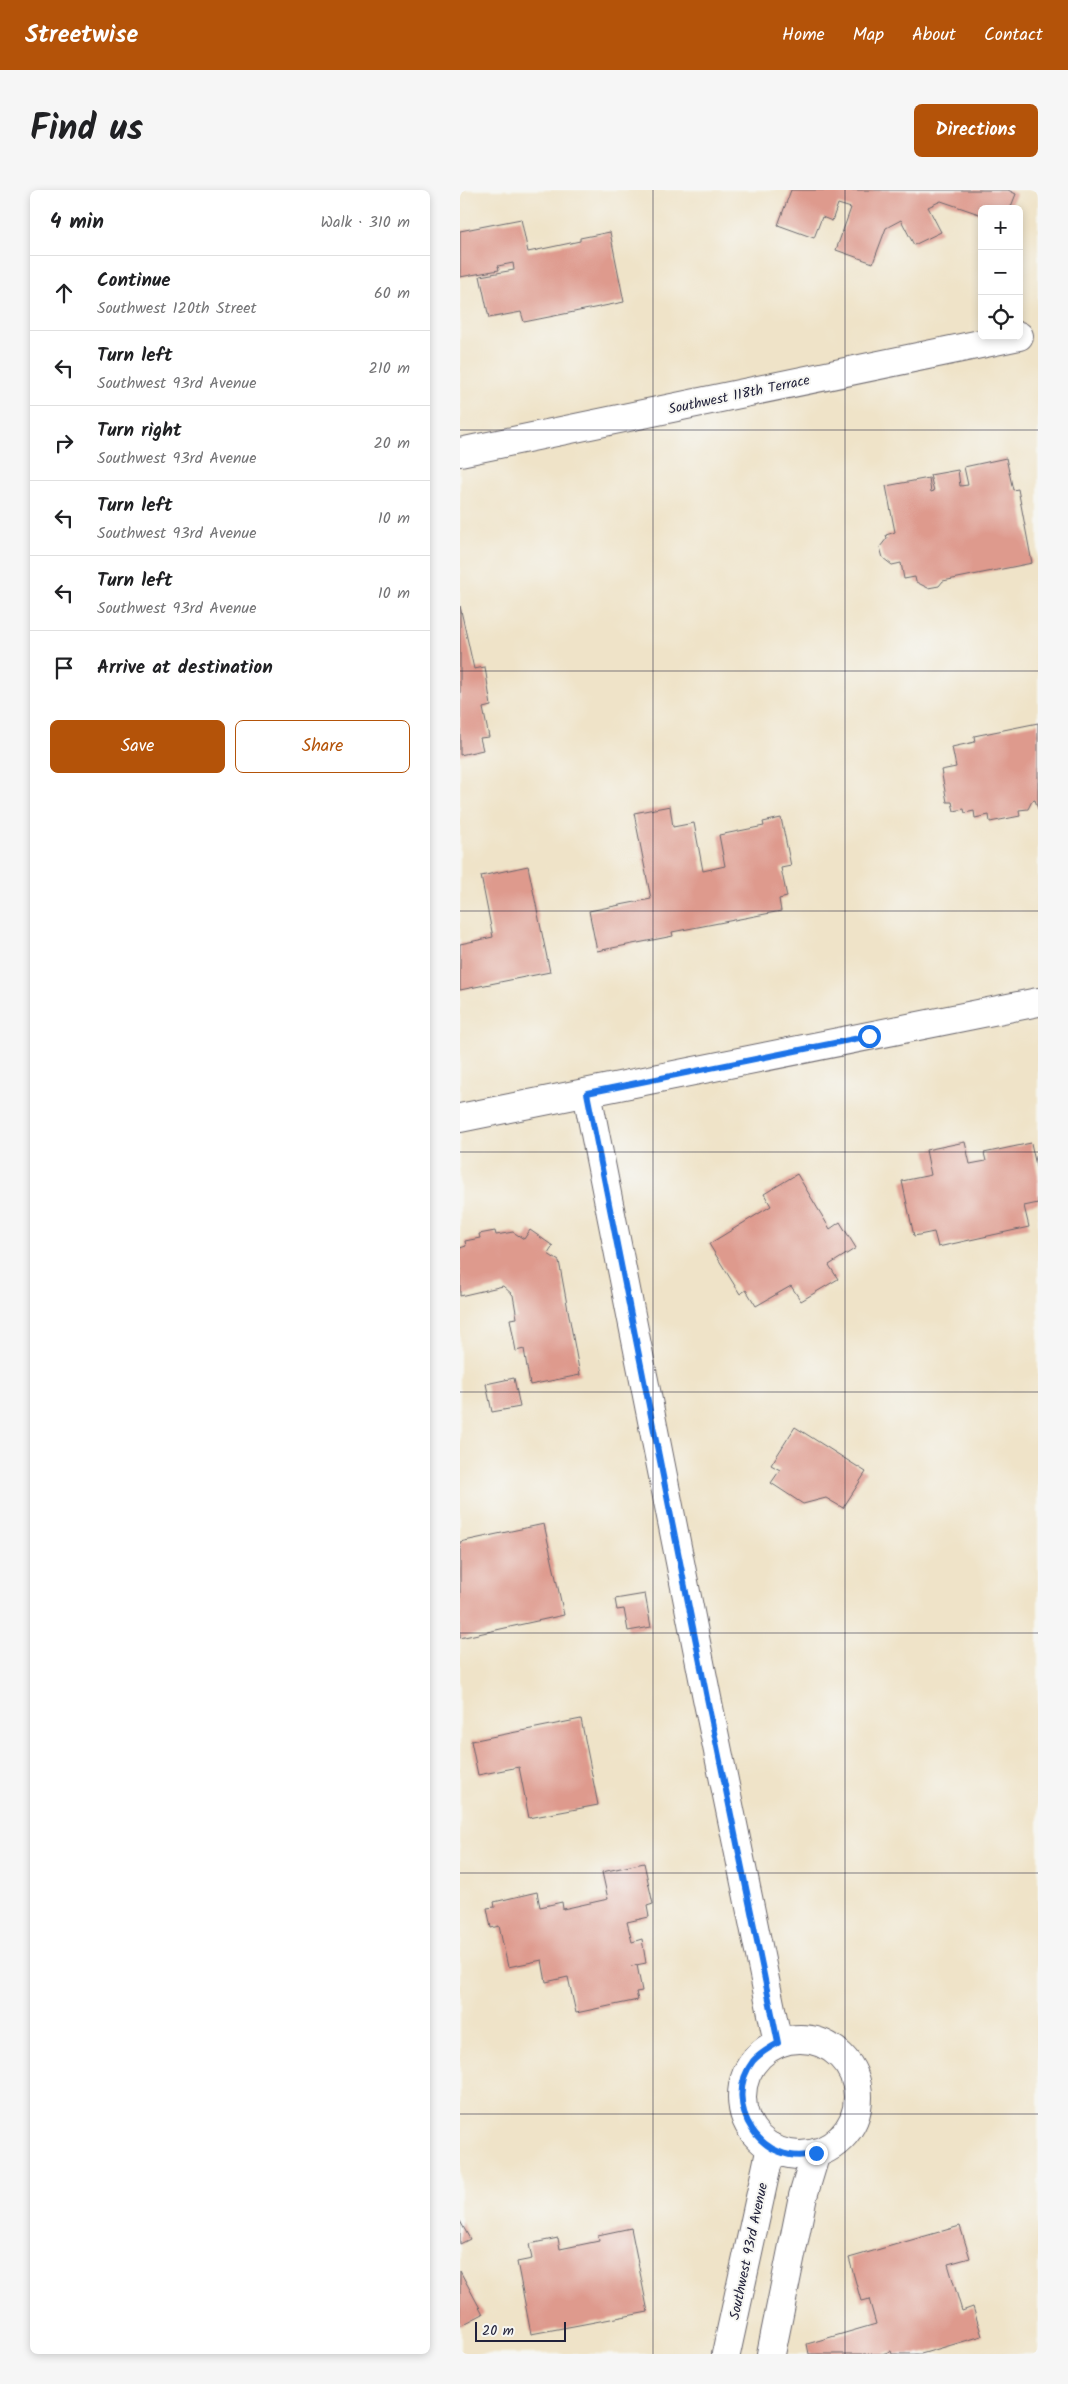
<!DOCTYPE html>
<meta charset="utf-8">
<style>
:root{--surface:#fff;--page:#f6f6f6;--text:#202124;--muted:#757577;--line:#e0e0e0;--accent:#b45309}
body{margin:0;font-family:Kalam,sans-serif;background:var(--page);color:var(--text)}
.controls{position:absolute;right:15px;top:15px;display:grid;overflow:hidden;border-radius:8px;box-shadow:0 2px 8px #0003}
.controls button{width:45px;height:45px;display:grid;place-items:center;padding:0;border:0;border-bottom:1px solid var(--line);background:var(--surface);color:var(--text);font:25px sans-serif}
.scale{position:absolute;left:15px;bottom:12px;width:91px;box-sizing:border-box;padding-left:5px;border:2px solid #22223b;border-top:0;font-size:14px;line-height:18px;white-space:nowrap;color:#22223b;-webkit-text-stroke:4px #f6f6f2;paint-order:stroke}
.stop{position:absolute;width:15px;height:15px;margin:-11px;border:4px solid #1a73e8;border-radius:50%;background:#fff}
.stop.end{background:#1a73e8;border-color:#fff;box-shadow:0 1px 5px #0008}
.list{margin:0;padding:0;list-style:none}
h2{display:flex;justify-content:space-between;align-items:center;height:65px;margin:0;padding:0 20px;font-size:21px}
h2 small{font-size:16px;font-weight:400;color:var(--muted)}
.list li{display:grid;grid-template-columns:32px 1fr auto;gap:15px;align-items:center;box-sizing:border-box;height:75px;padding:0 20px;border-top:1px solid var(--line)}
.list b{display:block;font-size:19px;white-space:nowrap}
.list p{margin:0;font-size:16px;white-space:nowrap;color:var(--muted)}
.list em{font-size:16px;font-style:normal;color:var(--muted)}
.actions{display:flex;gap:10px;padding:15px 20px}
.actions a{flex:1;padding:11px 0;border:1px solid var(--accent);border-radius:8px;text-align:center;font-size:18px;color:var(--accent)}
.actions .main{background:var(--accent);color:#fff}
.icon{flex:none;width:28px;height:28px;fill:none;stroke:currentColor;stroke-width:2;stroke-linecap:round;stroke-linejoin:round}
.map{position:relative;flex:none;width:578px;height:2164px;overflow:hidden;border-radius:8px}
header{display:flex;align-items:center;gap:30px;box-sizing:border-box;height:70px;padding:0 25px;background:var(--accent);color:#fff}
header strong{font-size:24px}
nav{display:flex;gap:28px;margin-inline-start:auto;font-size:18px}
.intro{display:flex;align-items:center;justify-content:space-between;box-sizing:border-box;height:120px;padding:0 30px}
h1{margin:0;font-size:35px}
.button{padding:12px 22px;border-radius:8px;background:var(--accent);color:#fff;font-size:18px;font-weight:700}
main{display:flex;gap:30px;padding:0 30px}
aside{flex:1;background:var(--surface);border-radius:8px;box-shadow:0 2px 8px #0003}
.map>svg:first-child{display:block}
.building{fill:#de9a8d}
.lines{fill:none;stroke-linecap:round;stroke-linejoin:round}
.minor-casing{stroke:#6a666c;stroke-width:30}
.minor{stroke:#fff;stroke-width:28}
.route{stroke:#1a73e8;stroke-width:6}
.grid{fill:none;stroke:#22223b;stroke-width:1;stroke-opacity:0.55}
.labels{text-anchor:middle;stroke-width:4;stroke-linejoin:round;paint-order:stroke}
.street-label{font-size:14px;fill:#22223b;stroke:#f6f6f2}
</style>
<header>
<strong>Streetwise</strong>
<nav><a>Home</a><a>Map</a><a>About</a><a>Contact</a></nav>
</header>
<div class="intro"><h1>Find us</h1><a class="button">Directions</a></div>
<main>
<aside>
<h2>4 min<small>Walk · 310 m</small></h2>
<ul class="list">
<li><svg class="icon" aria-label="ahead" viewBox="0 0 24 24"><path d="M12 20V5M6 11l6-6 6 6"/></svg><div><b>Continue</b><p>Southwest 120th Street</p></div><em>60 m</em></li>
<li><svg class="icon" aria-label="left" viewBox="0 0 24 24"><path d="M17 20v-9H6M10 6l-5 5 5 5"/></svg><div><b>Turn left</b><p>Southwest 93rd Avenue</p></div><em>210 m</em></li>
<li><svg class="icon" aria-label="right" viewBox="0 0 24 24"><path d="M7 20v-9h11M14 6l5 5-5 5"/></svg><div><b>Turn right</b><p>Southwest 93rd Avenue</p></div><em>20 m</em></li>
<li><svg class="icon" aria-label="left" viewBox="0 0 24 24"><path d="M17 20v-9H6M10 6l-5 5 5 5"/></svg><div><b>Turn left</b><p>Southwest 93rd Avenue</p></div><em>10 m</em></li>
<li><svg class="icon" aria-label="left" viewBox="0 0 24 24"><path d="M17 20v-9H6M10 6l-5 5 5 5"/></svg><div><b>Turn left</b><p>Southwest 93rd Avenue</p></div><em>10 m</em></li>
<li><svg class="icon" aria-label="arrive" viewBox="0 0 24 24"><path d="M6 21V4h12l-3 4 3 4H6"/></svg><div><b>Arrive at destination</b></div></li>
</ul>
<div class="actions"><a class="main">Save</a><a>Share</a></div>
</aside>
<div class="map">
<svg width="578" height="2164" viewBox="0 0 578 2164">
<rect width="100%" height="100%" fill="#f6f6f2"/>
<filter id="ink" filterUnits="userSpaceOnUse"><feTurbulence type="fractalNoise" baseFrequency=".02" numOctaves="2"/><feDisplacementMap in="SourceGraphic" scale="10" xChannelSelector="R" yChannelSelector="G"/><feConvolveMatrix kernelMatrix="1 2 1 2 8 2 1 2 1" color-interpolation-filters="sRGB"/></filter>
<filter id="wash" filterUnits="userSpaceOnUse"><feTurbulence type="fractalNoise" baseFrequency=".0096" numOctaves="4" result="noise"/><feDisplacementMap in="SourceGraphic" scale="20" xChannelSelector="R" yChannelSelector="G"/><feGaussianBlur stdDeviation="1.12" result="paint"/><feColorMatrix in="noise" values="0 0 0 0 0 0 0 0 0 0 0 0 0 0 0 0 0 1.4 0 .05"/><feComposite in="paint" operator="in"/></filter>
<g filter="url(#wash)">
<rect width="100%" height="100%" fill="#efe3c8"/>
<g id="blocks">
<g class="building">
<path d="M331 0H548L556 4 550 19H522V25L481 11 468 17 481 42 454 55 441 30 426 38 413 73 376 60 391 18 378 14 372 31 362 27 354 48 318 35Z"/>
<path d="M61 29 68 62 120 51V48L150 42 164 112 64 132 61 122 29 128 20 86 54 80 53 73 38 76 39 80 0 87V41Z"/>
<path d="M546 268 553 300 558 299 572 373 483 391 479 396 468 398 456 392 455 387 444 389 441 373 432 375 423 368 420 357 427 348 426 345 435 342 426 296 469 288 471 302 474 301 470 285 498 280 500 296 508 295 504 277Z"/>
<path d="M0 416 14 479 25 477 31 516 23 518 29 547 20 548 23 560 0 565Z"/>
<path d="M578 533V619L575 610 572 611 568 619 559 620 560 626 530 632 529 625 515 628 514 621 505 623 504 619 494 621 492 612H487L481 580 496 577 492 557 515 552 514 546Z"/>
<path d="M210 616 213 637 234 633 243 681 265 676 259 645 304 636 303 632 321 628 331 676 321 678 327 707 319 709 321 721 212 742 213 746 137 761 129 721 191 709 174 623Z"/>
<path d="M68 676 90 782 0 800V754L33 747 21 686Z"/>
<path d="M505 952 510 974 526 971 524 963 571 953 578 985V1013L564 1016 569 1037 478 1057 474 1042 454 1046 442 991 471 985 466 960Z"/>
<path d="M337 984 370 1039 380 1032 396 1058 369 1075 378 1089 341 1111 331 1096 296 1116 286 1100 280 1104 249 1054 311 1016 304 1004Z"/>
<path d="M70 1040 93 1056 88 1064 99 1071 120 1185 70 1195 64 1159 56 1161 50 1129 57 1128 53 1105 43 1096 0 1106V1058L6 1056 5 1051 20 1048 19 1044 35 1041 36 1045 53 1042 64 1049Z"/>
<path d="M54 1188 60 1217 32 1222 26 1194Z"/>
<path d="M335 1237 406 1282 383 1318 366 1308 343 1314 311 1293 320 1280 311 1275Z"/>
<path d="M84 1334 104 1425 0 1448V1352Z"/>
<path d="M185 1404 191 1437 168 1441 164 1419 157 1420 155 1409Z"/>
<path d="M121 1529 138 1615 69 1628 59 1577 18 1585 11 1551Z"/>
<path d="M184 1673 193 1714 187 1716 189 1727 167 1732 172 1752 182 1749 186 1773 171 1776 177 1775 182 1801 176 1802 178 1810 116 1823 108 1787 86 1792 82 1770 48 1777 39 1736 31 1738 27 1718 35 1717 34 1712 77 1702 80 1717 102 1712 103 1719 148 1709 142 1682Z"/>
<path d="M0 2031 10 2049 0 2054Z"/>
<path d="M500 2036 510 2068 488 2074 502 2121 513 2117 522 2146 461 2164H432L431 2161 422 2164H349L347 2154 416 2134 409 2109 401 2111 389 2068Z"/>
<path d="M171 2038 188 2122 71 2144 57 2072 72 2069 69 2054 98 2048 100 2059 139 2051 138 2045Z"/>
<path d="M0 2081 23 2124 0 2136Z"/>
</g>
</g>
</g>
<g filter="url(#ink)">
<use href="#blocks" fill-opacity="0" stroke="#6a666c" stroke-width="1"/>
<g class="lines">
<defs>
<g id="minor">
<path d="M0 262 559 146"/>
<path d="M127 903 247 1508 318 1853"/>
<path d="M0 928 578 812"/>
<circle cx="340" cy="1907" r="58"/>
<path d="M266 2164 311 1957"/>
<path d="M311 2164 343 2006 356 1963"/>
</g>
</defs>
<use href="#minor" class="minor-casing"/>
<use href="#minor" class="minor"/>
</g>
</g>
<g class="lines" filter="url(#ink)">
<path class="route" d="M356 1963C303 1980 260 1914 293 1871 300 1863 309 1858 318 1853L247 1508 127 903 409 846"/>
</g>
<path class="grid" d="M193 0V2164M385 0V2164M0 240H578M0 481H578M0 721H578M0 962H578M0 1202H578M0 1443H578M0 1683H578M0 1924H578"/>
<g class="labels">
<g class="street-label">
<text transform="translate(279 204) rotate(-12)" y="5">Southwest 118th Terrace</text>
<text transform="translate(288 2061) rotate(-78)" y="5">Southwest 93rd Avenue</text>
</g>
</g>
</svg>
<div class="controls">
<button>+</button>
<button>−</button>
<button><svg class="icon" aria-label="locate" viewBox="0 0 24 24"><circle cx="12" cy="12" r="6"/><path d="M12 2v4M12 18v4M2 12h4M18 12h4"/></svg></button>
</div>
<div class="scale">20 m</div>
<div class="stop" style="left:409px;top:846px"></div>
<div class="stop end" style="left:356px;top:1963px"></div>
</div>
</main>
